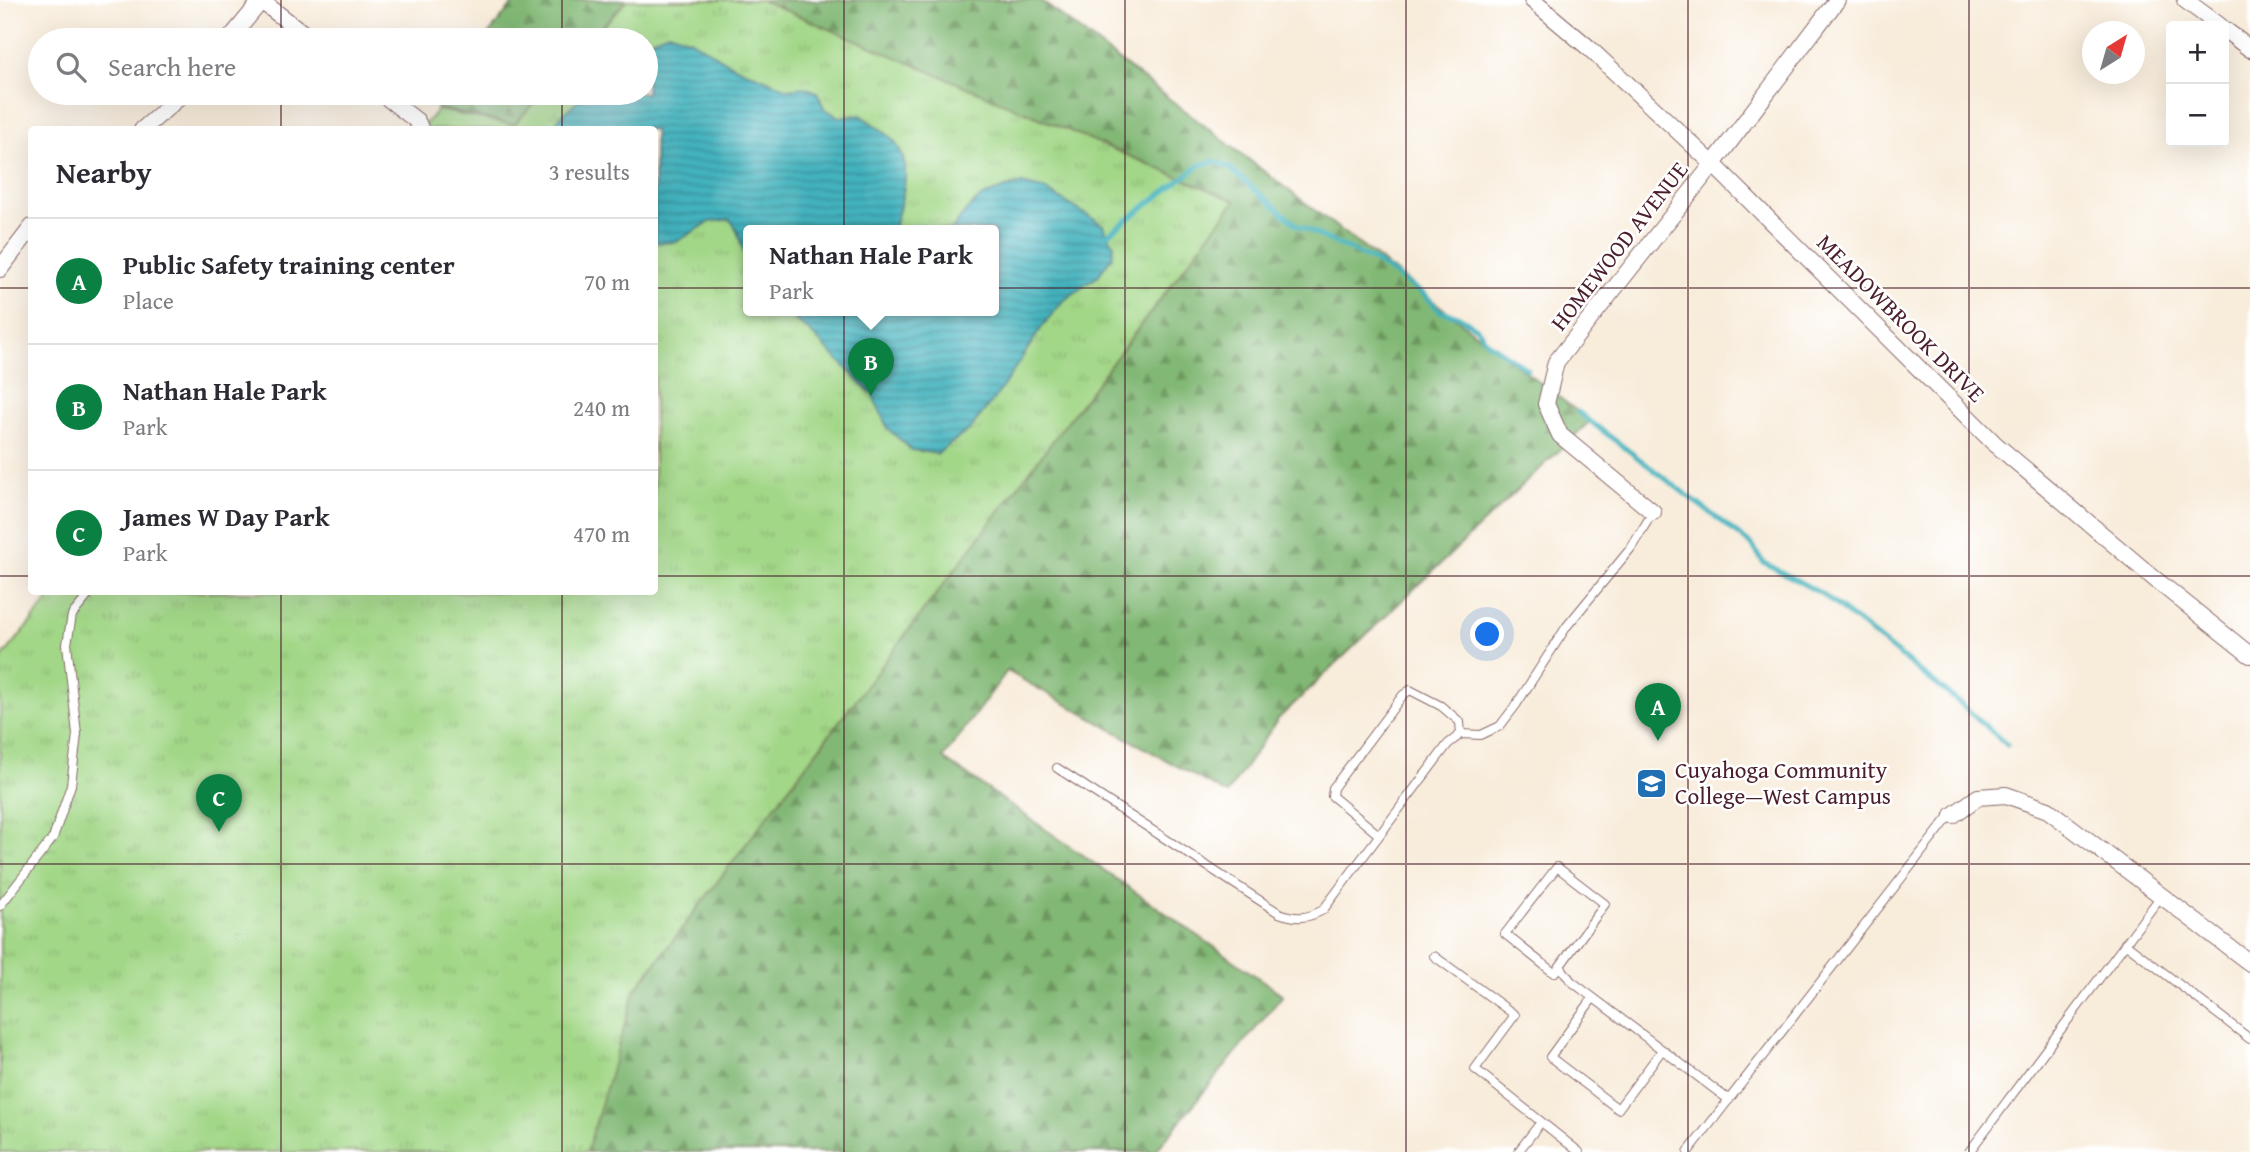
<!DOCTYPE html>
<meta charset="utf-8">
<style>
:root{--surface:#fff;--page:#f2f2f3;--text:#2b2b33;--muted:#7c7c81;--line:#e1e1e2;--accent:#0b8043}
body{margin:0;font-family:"Gentium Book Plus",serif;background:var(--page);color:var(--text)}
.controls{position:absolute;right:21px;top:21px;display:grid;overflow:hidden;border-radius:7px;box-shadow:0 7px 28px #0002}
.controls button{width:63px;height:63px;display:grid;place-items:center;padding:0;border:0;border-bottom:2px solid var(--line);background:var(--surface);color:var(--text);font:35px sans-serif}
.compass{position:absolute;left:2082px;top:21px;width:63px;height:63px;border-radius:50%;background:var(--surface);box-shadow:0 7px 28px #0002;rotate:37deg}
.you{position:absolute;left:1488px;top:635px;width:24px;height:24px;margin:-18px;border:5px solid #fff;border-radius:50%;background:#1a73e8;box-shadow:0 0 0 10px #1a73e833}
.badge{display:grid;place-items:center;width:46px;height:46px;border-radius:50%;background:var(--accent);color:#fff;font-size:23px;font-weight:700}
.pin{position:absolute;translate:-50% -58px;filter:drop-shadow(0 2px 4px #0008)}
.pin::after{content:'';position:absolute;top:37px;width:24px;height:21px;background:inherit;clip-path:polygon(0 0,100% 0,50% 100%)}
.popup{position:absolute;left:743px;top:225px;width:256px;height:91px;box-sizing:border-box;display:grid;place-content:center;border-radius:7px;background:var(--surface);filter:drop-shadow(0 2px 5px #0005);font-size:23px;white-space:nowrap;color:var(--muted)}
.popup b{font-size:26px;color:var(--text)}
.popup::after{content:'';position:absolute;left:50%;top:100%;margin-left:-14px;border:14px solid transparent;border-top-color:var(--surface)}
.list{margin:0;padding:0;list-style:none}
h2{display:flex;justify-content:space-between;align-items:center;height:91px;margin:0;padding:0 28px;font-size:30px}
h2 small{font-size:23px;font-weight:400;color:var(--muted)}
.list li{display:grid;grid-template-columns:46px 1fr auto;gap:21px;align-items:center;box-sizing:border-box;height:126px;padding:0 28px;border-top:2px solid var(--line)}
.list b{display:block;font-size:26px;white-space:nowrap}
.list p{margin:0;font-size:23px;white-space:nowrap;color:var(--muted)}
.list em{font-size:23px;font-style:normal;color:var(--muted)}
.icon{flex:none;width:38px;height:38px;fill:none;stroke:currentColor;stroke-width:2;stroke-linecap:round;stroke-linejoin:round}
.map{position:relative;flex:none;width:2250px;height:1152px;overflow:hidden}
.search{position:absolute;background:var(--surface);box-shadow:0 7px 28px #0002;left:28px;top:28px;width:630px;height:77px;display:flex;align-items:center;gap:18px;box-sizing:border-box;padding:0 24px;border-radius:38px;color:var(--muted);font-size:26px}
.panel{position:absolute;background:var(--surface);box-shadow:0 7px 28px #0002;left:28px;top:126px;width:630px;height:469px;border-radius:7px}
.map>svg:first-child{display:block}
.forest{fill:url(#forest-firs);stroke:#666c50;stroke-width:2}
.park{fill:url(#park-tufts);stroke:#767b59;stroke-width:2;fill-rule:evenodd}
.water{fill:url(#water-rules);stroke:#466874;stroke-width:2}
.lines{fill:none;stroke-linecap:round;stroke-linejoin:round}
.stream{stroke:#42b2bd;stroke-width:5}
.lane-casing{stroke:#876768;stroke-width:10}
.street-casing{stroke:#876768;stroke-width:18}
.lane{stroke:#fff;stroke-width:8}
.street{stroke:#fff;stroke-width:16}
.grid{fill:none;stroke:#4a1f2b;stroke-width:2;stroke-opacity:0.55}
.labels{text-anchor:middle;stroke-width:5;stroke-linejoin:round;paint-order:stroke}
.street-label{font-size:23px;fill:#4a1f2b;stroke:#fff}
.poi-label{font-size:23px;fill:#4a1f2b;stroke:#fff;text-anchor:start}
</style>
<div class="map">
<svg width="2250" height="1152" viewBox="0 0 2250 1152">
<defs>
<pattern id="forest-firs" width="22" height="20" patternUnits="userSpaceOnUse" patternTransform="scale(1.75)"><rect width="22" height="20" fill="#81b874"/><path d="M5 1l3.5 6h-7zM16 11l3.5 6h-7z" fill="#6c955f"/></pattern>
<pattern id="park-tufts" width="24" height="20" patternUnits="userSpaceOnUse" patternTransform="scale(1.75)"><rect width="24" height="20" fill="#a2d787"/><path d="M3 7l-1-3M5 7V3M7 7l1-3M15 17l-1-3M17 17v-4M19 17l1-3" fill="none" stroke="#8db875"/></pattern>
<pattern id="water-rules" width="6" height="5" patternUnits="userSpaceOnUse" patternTransform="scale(1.75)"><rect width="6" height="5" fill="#42b2bd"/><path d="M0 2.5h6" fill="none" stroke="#39909a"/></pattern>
</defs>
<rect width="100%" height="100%" fill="#fff"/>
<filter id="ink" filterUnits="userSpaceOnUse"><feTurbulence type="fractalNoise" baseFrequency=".0143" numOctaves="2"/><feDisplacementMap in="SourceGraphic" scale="14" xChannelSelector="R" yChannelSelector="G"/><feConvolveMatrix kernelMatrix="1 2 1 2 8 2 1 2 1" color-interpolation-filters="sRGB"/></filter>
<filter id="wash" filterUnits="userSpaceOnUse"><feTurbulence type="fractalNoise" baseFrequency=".00686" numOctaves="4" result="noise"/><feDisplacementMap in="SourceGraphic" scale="28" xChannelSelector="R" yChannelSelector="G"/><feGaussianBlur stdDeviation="1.57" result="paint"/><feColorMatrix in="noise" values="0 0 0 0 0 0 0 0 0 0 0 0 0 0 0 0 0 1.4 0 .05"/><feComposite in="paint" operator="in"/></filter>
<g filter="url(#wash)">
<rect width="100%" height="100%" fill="#f8ecda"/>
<g class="forest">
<path d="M516 0H627L591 40H484Z"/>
<path d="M761 0H1040L1590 421 1278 719 1227 794 1007 671 943 758 1283 995 1155 1152H448L635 990 1235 201Z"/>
<path d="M447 93H543L514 125 437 108Z"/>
</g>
<path class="park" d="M627 0H761L1235 201 635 990 587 1152H0V660L55 592H654V130L421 129 437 110 514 125 543 93H646V40H591ZM748 230H994V310H748Z"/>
<g class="water">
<path d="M668 32 691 40 732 65 788 89 805 87 817 92 824 108 839 117 861 115C870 123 884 130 892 139 917 166 900 199 894 230H748V263C740 249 741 230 729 219L710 222 676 242 655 243 654 130 551 129 563 114 586 93H646V41Z"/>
<path d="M1022 184 1046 190 1103 225 1114 245 1112 256 1098 276 1063 301 1044 324 1000 391 970 429 937 454 912 450 888 429 872 394 811 333 783 310H994V230H952C973 197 985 193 1022 184Z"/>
</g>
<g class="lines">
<g class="stream">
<path d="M1108 234 1200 165 1214 161 1228 167 1297 225 1376 262 1425 295 1440 311 1458 316 1477 328 1487 342 1527 369"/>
<path d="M1578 412 1752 545 1763 562 1822 594 1961 704 2007 745"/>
</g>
</g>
</g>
<g filter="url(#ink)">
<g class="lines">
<defs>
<g id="lane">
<path d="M1057 768 1279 913C1296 919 1307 919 1323 910L1448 744 1461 734 1481 735 1500 726 1516 705 1567 626 1631 548 1653 512"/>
<path d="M1379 835 1332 796 1333 788 1403 695 1410 690 1441 706 1460 722 1461 734"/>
<path d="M0 906 53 838 71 785 77 734 67 644 72 615 91 592"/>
<path d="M2125 943 2250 1039"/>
<path d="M1434 956 1515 1015 1475 1069 1579 1152"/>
<path d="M1560 966 1554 973 1505 934 1557 867 1605 904 1560 966 1571 981 1729 1100"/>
<path d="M1593 998 1550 1057 1618 1109 1662 1050"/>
<path d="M1518 1152 1541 1122"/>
<path d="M1688 1152 1949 817 1953 815"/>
<path d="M1969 1152 2161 896"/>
</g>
<g id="street">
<path d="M260 0 312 40"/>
<path d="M1532 0 1589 48 1713 164 1994 443 2156 580 2250 655"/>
<path d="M2185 0 2220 26"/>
<path d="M2224 29 2250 49"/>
<path d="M229 40 262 0"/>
<path d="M381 93 417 121 421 130"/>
<path d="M142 130 184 93"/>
<path d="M0 269 32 227"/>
<path d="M1653 512 1560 435 1546 404 1556 362 1713 164 1837 0"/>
<path d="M1953 815 1978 797 2006 795 2048 810 2250 963"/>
</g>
</defs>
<use href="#lane" class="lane-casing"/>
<use href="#street" class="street-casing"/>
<use href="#lane" class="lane"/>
<use href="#street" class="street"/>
</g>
</g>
<path class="grid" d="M281 0V40M562 0V40M844 0V1152M1125 0V1152M1406 0V1152M1688 0V1152M1969 0V1152M281 93V130M562 93V130M0 288H32M654 288H2250M0 576H32M654 576H2250M281 592V1152M562 592V1152M0 864H2250"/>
<defs>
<symbol id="university-square" viewBox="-11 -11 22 22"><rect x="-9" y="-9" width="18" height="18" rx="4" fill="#1f6fb2" stroke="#fff"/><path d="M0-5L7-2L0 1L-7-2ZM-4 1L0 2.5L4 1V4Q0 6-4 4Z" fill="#fff"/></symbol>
</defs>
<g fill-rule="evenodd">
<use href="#university-square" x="1634" y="766" width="35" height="35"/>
</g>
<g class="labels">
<g class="street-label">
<text transform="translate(1619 246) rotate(-52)" y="8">HOMEWOOD AVENUE</text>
<text transform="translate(1901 318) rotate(45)" y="8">MEADOWBROOK DRIVE</text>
</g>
<g class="poi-label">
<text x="1675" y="778">Cuyahoga Community<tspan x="1675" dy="26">College—West Campus</tspan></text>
</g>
</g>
</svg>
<div class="controls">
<button>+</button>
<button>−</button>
</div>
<svg class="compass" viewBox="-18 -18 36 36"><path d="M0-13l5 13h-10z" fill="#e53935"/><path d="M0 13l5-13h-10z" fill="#7c7c81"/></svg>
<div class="you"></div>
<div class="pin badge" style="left:1658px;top:741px">A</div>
<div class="pin badge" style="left:871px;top:396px">B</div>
<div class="popup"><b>Nathan Hale Park</b>Park</div>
<div class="pin badge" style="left:219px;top:832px">C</div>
<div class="search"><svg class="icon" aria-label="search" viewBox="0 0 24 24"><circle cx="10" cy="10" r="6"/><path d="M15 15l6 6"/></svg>Search here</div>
<section class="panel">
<h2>Nearby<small>3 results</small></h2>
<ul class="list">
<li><span class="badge">A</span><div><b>Public Safety training center</b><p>Place</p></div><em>70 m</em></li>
<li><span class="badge">B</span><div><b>Nathan Hale Park</b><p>Park</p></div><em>240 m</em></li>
<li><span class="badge">C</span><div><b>James W Day Park</b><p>Park</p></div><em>470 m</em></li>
</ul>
</section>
</div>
